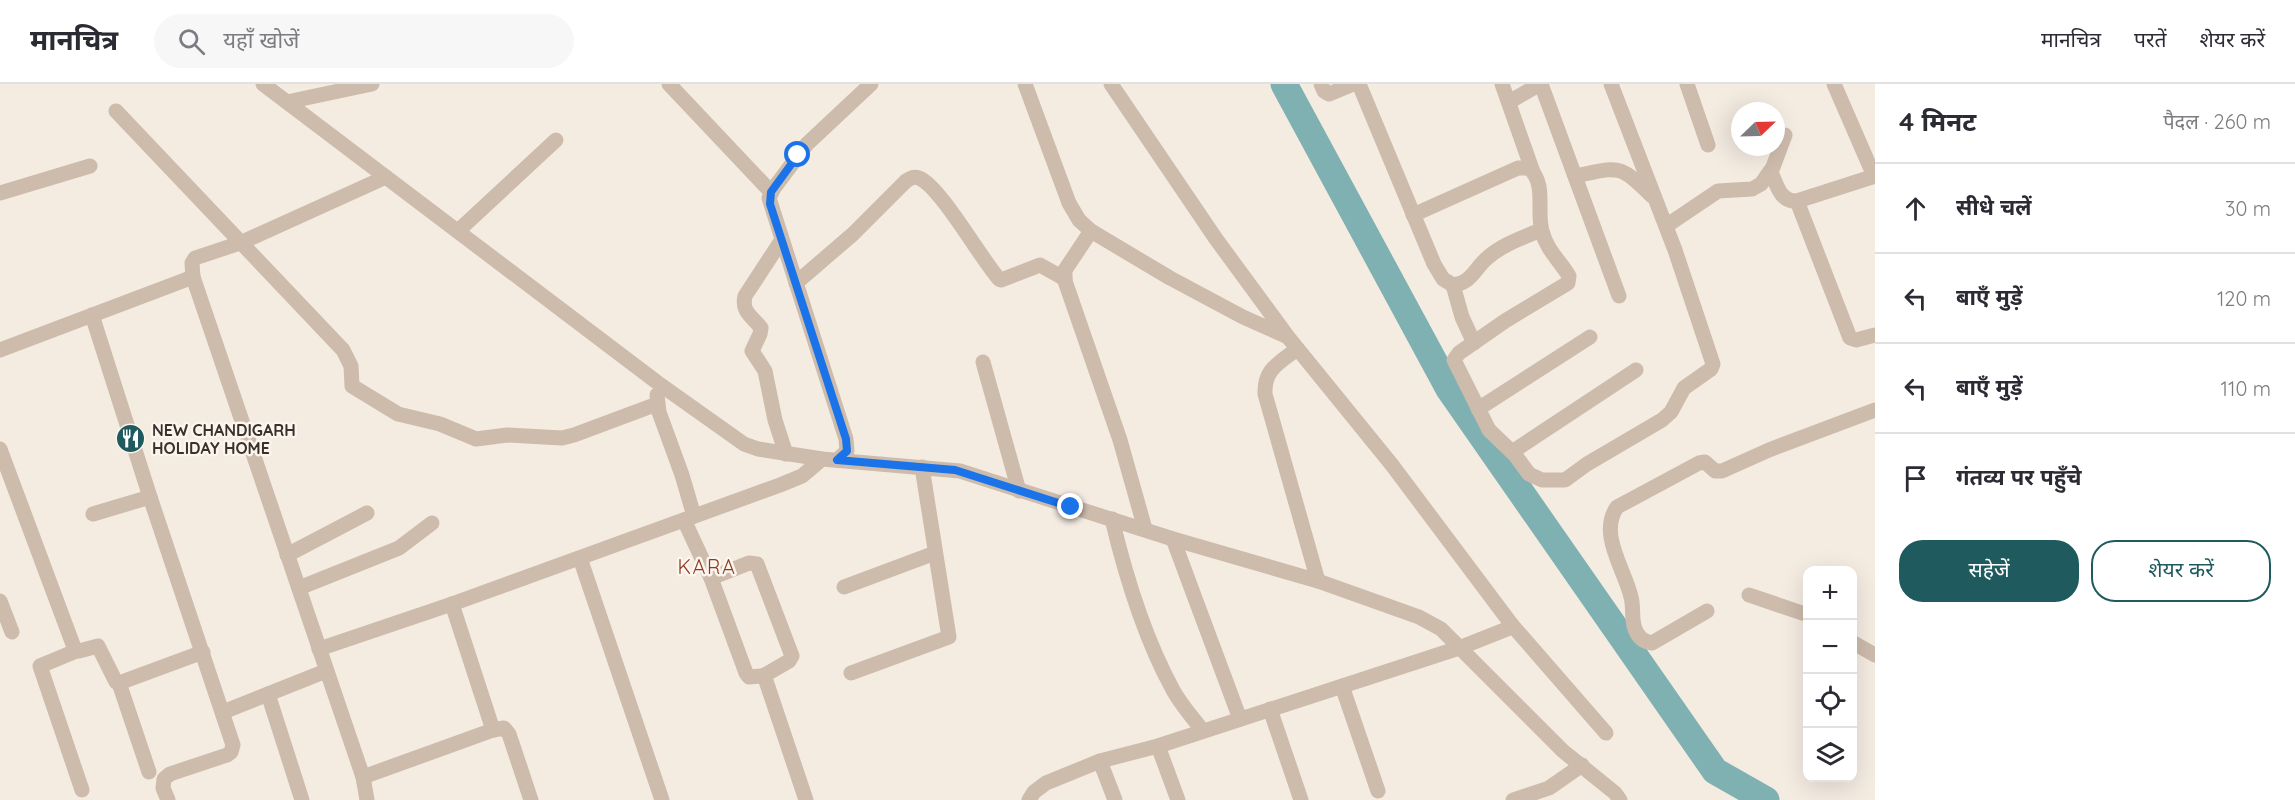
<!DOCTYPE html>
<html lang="hi">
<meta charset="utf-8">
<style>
:root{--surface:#fff;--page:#f7f7f7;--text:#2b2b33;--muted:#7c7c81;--line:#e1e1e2;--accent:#1f5a5e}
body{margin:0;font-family:Quicksand,"Noto Sans Devanagari",sans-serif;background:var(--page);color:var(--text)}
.controls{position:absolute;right:18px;bottom:18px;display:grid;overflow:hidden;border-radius:12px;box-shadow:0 6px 24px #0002}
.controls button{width:54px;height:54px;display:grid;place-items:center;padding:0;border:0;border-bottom:2px solid var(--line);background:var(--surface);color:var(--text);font:30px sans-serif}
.compass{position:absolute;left:1731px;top:18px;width:54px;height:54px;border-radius:50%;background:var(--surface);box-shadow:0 6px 24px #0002;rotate:67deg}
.stop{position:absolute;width:18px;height:18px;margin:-14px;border:4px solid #1a73e8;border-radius:50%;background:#fff}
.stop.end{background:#1a73e8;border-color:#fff;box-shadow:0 2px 6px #0008}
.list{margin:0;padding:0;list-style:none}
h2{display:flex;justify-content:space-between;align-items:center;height:78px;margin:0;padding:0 24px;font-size:26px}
h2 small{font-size:20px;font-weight:400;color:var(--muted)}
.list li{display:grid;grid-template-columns:39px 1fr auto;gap:18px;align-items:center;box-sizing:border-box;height:90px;padding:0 24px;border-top:2px solid var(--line)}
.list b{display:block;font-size:22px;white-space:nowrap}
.list em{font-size:20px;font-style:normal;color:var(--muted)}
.actions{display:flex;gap:12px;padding:18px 24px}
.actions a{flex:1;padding:14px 0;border:2px solid var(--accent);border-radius:24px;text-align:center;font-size:21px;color:var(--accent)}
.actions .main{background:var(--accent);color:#fff}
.icon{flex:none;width:33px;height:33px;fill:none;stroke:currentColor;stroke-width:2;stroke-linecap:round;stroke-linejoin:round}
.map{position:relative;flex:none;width:1875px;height:716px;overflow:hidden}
header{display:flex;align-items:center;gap:36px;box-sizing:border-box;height:84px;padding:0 30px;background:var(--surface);border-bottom:2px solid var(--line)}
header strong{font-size:28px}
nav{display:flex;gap:33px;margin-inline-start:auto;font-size:21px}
.search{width:420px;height:54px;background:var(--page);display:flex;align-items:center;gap:15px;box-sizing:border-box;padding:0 21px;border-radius:33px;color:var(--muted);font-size:22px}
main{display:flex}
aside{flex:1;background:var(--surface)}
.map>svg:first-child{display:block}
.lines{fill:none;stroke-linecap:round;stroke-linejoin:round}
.river{stroke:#7fb0b2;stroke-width:27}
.minor{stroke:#cdbbac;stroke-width:15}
.tertiary{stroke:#cdbbac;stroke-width:15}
.route{stroke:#1a73e8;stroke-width:8}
.labels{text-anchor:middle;stroke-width:5;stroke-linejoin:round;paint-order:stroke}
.poi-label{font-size:16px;font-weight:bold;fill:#3b302b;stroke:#fbf5ee;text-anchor:start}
.quarter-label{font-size:20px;letter-spacing:1.5px;fill:#8c3b22;stroke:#fbf5ee}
</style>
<header>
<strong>मानचित्र</strong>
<div class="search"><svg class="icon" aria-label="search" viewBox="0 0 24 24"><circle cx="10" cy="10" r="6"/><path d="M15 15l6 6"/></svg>यहाँ खोजें</div>
<nav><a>मानचित्र</a><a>परतें</a><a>शेयर करें</a></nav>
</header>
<main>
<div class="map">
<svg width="1875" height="716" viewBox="0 0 1875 716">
<rect width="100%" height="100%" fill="#f4ebe1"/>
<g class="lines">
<path class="river" d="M1284 0 1449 305 1715 687 1766 716"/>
<g class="minor">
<path d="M263 0 658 299 744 360 758 365 822 375 960 387 1173 455 1318 497 1419 533 1441 545 1563 667 1615 709 1620 716"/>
<path d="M669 0 771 108"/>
<path d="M1025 0 1069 119 1079 136 1091 147 1170 194 1243 233 1288 253"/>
<path d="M1321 0 1324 7 1329 10 1353 0"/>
<path d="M1359 0 1434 180 1443 195 1453 201C1470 200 1475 185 1486 175 1501 161 1522 154 1541 146"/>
<path d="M1502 0 1533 88"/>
<path d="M1541 0 1619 212"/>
<path d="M1687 0 1708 61"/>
<path d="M1834 0 1874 92"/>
<path d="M287 18 372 0"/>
<path d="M1509 18 1540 0"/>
<path d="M116 27 343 266 351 282 352 302 398 330 440 340 476 355 507 351 562 354 574 351 657 320"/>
<path d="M1771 88C1777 101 1780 118 1797 117L1875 92"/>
<path d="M1575 92C1620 83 1618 79 1652 112"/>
<path d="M386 93 240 159 195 174 192 179 193 193 363 693 493 646 504 644 509 650 531 716"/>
<path d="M0 109 90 82"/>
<path d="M1797 117 1850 254 1856 256 1875 251"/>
<path d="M1413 131 1518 84H1529C1547 100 1536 126 1542 147 1546 165 1560 177 1569 192L1568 199 1505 237 1459 269 1454 276 1489 346 1515 371 1529 390 1542 396H1565L1587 380 1662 336 1671 328 1684 304 1711 285 1713 280 1675 166 1611 0"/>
<path d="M1666 142 1718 107 1752 105 1761 100 1773 83 1785 51"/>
<path d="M458 147 556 56"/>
<path d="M1091 147 1065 186V197L1120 356 1145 445"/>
<path d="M781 157 745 212C741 228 753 233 761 244L760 250 752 267 765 287 775 336 786 370"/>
<path d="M796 199 853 150 906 97C911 94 914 92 919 94 940 102 981 175 999 195L1001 196 1040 181 1065 195"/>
<path d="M1453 201 1462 233 1474 259"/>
<path d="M92 231 150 413 233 661 231 668 227 671 170 690 164 695 163 704 168 716"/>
<path d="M1297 265C1279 279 1264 285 1265 310L1318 497"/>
<path d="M0 266 193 193"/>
<path d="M983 278 1019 407"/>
<path d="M657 311 659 328 682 391 694 432"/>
<path d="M1478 325 1590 253"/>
<path d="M0 365 75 566 79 567 98 562 116 598 119 599 203 568"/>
<path d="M1512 368 1636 286"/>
<path d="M837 376 847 367 846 355 769 114 774 104 807 60 871 0"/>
<path d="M93 430 150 413"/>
<path d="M1112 435C1126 494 1144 553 1173 606 1181 621 1193 634 1203 647"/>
<path d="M684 436 711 494 746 589 749 593 761 592 765 594 806 716"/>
<path d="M1173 455 1240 635"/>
<path d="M287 471 367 429"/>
<path d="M580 474 662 716"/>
<path d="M711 494 749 479 757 480 792 572 789 577 763 592"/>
<path d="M844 503 935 469"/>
<path d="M299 504 399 464 432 439"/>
<path d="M1749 511 1808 531"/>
<path d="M0 517 12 548"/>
<path d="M452 520 493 646"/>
<path d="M1707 527 1652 559C1644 558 1638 553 1635 545 1631 535 1634 523 1631 513 1625 486 1598 450 1617 423L1699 379 1705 378 1715 387H1722L1769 366 1875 326"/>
<path d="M1512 541 1606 649"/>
<path d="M1852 558 1875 571"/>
<path d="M319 565 452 520 780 401 802 392 822 375"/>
<path d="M76 567 40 582 82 706"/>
<path d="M851 589 949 553 922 383"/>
<path d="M119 599 149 688"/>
<path d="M1342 602 1378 707"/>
<path d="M268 610 302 716"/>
<path d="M1270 625 1301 716"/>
<path d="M223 628 326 587"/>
<path d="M1158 662 1178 716"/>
<path d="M1100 677 1115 716"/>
<path d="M363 693 367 716"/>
<path d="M1513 716 1549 704 1582 681"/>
</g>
<path class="tertiary" d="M1029 716 1034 708 1046 699 1100 677 1158 662 1459 564 1507 545 1512 541 1392 381 1288 253 1216 155 1111 0"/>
</g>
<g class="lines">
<path class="route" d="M798 71 771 108 770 120 846 355 847 367 837 376 955 386 1071 423"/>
</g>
<defs>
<symbol id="restaurant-disc" viewBox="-11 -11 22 22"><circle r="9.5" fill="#1f5a5e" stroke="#fbf5ee"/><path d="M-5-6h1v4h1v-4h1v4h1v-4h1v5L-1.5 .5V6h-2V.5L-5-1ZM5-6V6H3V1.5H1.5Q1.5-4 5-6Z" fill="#fff"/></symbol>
</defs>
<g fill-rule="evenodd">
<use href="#restaurant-disc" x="114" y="338" width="33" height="33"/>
</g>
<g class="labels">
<g class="poi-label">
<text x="152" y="352">NEW CHANDIGARH<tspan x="152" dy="18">HOLIDAY HOME</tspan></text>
</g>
<g class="quarter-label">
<text x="707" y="490">KARA</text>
</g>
</g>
</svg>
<div class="controls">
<button>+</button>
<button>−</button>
<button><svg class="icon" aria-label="locate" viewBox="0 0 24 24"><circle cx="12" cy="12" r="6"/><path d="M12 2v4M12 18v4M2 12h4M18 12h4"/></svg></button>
<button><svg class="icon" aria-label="layers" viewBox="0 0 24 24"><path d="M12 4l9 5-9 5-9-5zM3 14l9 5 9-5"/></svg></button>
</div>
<svg class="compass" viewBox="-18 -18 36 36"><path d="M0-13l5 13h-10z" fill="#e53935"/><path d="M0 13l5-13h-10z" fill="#7c7c81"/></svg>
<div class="stop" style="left:798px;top:71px"></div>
<div class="stop end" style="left:1071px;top:423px"></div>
</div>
<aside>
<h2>4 मिनट<small>पैदल · 260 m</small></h2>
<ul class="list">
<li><svg class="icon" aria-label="ahead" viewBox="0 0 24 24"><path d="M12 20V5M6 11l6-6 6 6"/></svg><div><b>सीधे चलें</b></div><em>30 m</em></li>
<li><svg class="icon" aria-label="left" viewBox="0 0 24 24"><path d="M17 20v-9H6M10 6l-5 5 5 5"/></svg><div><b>बाएँ मुड़ें</b></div><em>120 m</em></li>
<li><svg class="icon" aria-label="left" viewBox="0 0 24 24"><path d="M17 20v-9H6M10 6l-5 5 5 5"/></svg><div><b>बाएँ मुड़ें</b></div><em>110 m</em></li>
<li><svg class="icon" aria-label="arrive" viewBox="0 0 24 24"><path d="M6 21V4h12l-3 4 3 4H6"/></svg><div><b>गंतव्य पर पहुँचे</b></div></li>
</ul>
<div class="actions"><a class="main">सहेजें</a><a>शेयर करें</a></div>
</aside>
</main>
